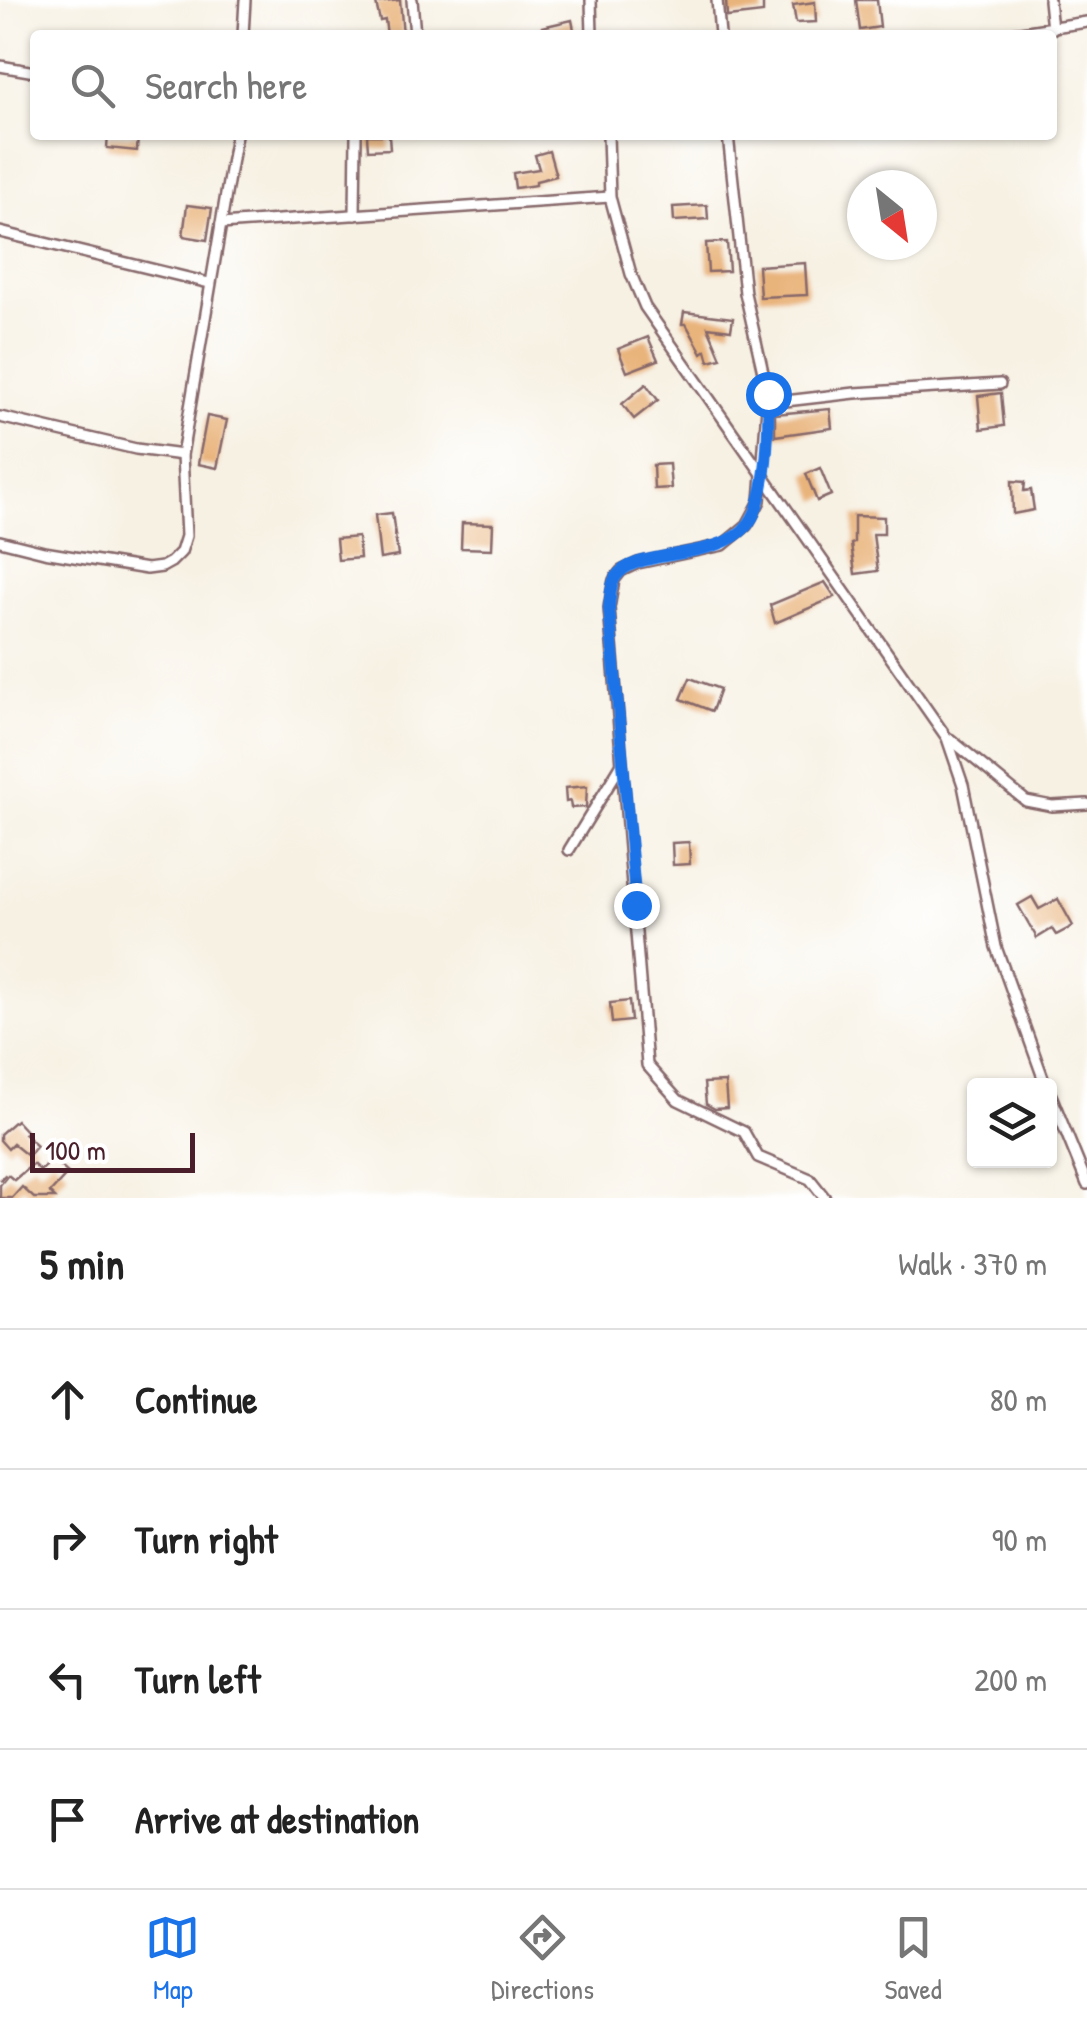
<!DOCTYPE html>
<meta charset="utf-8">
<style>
:root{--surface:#fff;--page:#f6f6f6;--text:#222;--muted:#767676;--line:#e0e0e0;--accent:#1a73e8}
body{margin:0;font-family:"Patrick Hand",sans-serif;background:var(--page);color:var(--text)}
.controls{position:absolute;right:30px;bottom:30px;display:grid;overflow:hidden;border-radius:10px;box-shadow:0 2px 8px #0004}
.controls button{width:90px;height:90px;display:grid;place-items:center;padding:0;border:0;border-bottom:2px solid var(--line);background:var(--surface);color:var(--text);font:50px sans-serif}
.compass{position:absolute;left:847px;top:170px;width:90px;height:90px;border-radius:50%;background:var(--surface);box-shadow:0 2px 8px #0004;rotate:150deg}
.scale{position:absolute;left:30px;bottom:25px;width:165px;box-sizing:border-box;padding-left:10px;border:5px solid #4a1f2b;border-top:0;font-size:28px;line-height:35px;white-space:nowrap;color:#4a1f2b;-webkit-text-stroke:8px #fff;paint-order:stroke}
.stop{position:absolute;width:30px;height:30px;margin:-22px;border:8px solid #1a73e8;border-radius:50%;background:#fff}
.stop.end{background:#1a73e8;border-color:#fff;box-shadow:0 2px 10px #0008}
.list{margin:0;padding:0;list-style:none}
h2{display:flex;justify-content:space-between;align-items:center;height:130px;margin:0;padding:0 40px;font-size:42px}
h2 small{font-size:32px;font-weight:400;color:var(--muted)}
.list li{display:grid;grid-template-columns:65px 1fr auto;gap:30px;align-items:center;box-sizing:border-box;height:140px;padding:0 40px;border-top:2px solid var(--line)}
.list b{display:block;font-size:38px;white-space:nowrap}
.list em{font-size:32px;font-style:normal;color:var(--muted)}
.icon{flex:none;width:55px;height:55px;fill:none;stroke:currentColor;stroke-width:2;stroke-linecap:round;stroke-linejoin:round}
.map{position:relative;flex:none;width:1087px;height:1198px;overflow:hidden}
.search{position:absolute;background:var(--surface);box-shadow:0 2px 8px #0004;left:30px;right:30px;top:30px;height:110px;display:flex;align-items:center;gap:25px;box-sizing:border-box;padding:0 35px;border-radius:10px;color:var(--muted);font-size:38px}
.sheet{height:690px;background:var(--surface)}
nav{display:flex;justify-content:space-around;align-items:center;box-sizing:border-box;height:140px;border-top:2px solid var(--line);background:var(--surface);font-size:28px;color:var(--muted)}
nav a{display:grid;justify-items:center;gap:5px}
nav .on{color:var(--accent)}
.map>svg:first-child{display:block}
.building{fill:#e9b47b}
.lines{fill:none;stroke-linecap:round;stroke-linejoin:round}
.minor-casing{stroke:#87686b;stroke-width:14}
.path{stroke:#87686b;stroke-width:2.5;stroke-dasharray:8 8;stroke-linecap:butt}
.minor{stroke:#fff;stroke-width:9}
.route{stroke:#1a73e8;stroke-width:12}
</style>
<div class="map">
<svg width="1087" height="1198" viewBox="0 0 1087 1198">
<rect width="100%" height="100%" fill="#fff"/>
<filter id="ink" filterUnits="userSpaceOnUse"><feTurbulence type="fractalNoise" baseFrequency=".01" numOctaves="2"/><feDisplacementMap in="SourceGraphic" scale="20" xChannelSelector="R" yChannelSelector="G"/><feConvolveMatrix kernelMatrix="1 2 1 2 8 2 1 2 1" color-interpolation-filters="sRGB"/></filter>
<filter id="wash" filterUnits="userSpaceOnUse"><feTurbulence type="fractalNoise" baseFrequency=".0048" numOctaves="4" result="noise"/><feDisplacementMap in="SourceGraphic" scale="40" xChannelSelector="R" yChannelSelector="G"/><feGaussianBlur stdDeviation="2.25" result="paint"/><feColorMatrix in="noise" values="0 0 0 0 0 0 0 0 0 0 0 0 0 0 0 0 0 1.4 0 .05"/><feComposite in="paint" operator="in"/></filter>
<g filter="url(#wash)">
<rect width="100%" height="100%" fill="#f7f1e3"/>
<g id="blocks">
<g class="building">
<path d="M400 0 403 35H387L385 20 380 21 376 3Z"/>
<path d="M726 0H763V13L727 17Z"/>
<path d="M856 0H877L880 27 860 30Z"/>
<path d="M815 2 816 22 796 23 793 5Z"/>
<path d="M572 20 575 35H543L542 27Z"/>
<path d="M108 135H138L137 151 107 148Z"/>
<path d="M367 135H389L390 149 368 150Z"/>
<path d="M549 151 556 176 536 181V185L515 188 513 173 539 169 535 155Z"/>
<path d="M187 205 212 208 207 240 183 236Z"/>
<path d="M707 205 708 219 674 221 673 207Z"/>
<path d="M727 242 729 271 708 272 706 243Z"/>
<path d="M805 263 807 295 760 297 758 266Z"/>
<path d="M684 312 733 318 731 330 708 327 721 358 709 361 706 350 702 353 686 324H682Z"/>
<path d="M648 337 658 360 627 372 618 349Z"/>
<path d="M646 384 658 400 634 419 622 404Z"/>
<path d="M1001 393 1004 426 981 429 978 396Z"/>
<path d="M830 409 832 428 775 436V414Z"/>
<path d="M207 416 227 420 217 468 198 464Z"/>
<path d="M669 464 671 488 654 489 653 465Z"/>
<path d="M820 468 831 495 817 501 806 474Z"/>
<path d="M1012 481 1025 482 1024 491 1031 490 1034 510 1013 514Z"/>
<path d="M392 513 398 556 380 559 375 515Z"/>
<path d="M854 516 884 517V534H873L878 571 855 574 851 544 854 543Z"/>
<path d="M462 523 493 524 492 549 461 548Z"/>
<path d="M358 537 360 558 338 560 336 539Z"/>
<path d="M825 582 835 597 775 623 770 605Z"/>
<path d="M690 678 720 689 712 711 681 699Z"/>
<path d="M587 786 586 807 571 808 570 801 566 802 565 788Z"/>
<path d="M689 842 690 864 673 865 672 843Z"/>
<path d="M1032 897 1039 909 1058 899 1073 926 1056 935 1052 929 1037 938 1018 905Z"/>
<path d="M629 1001 631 1021 612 1023 610 1003Z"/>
<path d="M725 1082 727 1108 715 1109 706 1104 704 1083Z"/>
<path d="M16 1120 27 1132 24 1134 37 1146 28 1156 13 1144 8 1149 0 1140V1134Z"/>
<path d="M52 1159 68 1173 50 1193 55 1198H34L22 1187 12 1198H0V1185L8 1175 14 1180 33 1164 40 1171Z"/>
</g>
</g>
</g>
<g filter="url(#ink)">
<use href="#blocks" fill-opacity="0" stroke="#87686b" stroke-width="2.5"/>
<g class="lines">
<defs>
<g id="minor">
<path d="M412 0 415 35"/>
<path d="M591 0 592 35"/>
<path d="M717 0 720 35"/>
<path d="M1049 0 1052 29"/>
<path d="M243 35 245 0"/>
<path d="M1000 35 1087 22"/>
<path d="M0 66 35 72"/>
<path d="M608 135 610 197 631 274 645 307 947 738 963 785 996 947 1046 1086"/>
<path d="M728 135 745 293 768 394 760 501 747 525 723 545 638 563 621 571 614 580 609 608 647 1065 678 1100 744 1132 758 1157 810 1179 825 1198"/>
<path d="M355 215 356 135"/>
<path d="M221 224 610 197"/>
<path d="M0 232 209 283"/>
<path d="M768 403 855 393 1000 384"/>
<path d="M0 417 136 449 182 455"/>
<path d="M0 541 44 552 147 569 162 567 171 562 181 552 186 536 182 455 236 135"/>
<path d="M950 739 1026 801 1052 806 1087 804"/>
<path d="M569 850 621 765"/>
<path d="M1050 1093 1087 1184"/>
</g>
</defs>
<use href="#minor" class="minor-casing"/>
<path class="path" d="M0 1180 7 1173"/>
<use href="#minor" class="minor"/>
</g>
</g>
<g class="lines" filter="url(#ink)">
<path class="route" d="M636 905 609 608C610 599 610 586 615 578 634 546 719 564 749 523 768 497 769 427 768 394"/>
</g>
</svg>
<div class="controls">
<button><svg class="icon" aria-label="layers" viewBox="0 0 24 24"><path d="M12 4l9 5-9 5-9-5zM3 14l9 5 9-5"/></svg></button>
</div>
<svg class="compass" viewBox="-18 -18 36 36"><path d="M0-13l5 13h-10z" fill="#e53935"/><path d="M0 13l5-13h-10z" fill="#767676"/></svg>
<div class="scale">100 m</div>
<div class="stop" style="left:768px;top:394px"></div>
<div class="stop end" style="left:636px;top:905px"></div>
<div class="search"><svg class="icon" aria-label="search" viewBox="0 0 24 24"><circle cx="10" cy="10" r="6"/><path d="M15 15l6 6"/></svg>Search here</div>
</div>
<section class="sheet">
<h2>5 min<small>Walk · 370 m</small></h2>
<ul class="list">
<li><svg class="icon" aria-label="ahead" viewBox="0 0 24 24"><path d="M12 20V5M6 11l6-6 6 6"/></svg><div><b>Continue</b></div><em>80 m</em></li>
<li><svg class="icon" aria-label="right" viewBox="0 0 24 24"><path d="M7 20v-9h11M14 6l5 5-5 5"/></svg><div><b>Turn right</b></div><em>90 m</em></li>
<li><svg class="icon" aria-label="left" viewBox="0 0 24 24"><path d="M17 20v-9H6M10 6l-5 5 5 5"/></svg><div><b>Turn left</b></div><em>200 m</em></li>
<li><svg class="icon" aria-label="arrive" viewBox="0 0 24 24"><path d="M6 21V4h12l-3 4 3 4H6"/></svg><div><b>Arrive at destination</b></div></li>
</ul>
</section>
<nav>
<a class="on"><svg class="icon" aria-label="map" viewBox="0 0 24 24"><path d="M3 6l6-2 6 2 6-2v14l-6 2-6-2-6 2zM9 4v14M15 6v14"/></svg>Map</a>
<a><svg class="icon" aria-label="directions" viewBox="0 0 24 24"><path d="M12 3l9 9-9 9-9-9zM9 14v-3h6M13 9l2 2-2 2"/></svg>Directions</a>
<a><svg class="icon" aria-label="saved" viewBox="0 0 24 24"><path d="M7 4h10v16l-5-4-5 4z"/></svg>Saved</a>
</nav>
